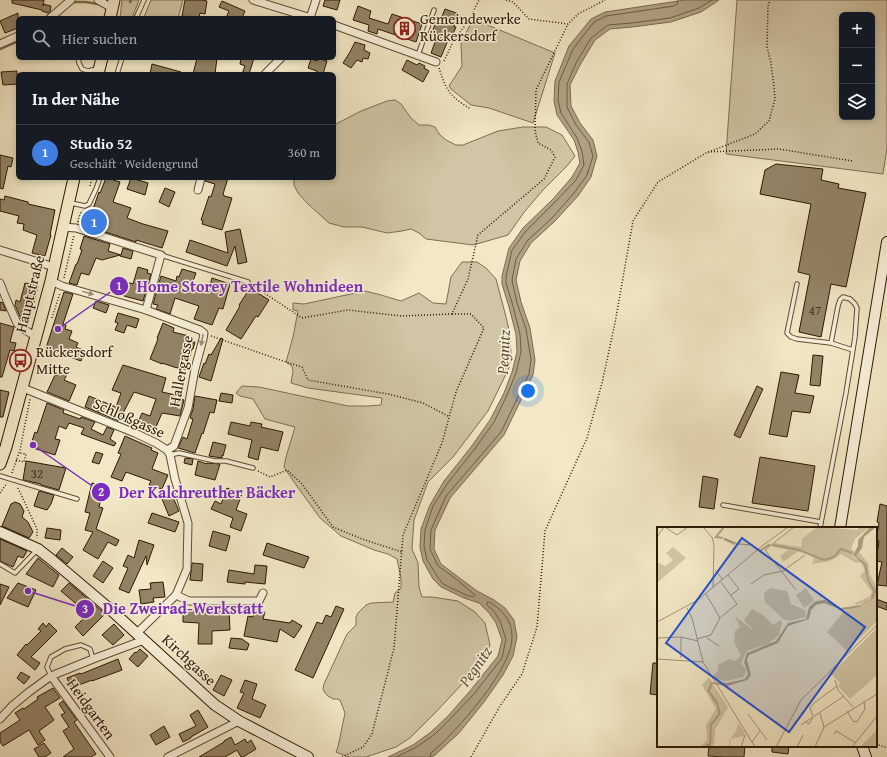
<!DOCTYPE html>
<html lang="de">
<meta charset="utf-8">
<style>
:root{--surface:#171b24;--page:#20242c;--text:#f1f3f6;--muted:#9ea1a6;--line:#363941;--accent:#db2777}
body{margin:0;font-family:"Gentium Book Plus",serif;background:var(--page);color:var(--text)}
.controls{position:absolute;right:12px;top:12px;display:grid;overflow:hidden;border-radius:6px;box-shadow:0 2px 6px #0003}
.controls button{width:36px;height:36px;display:grid;place-items:center;padding:0;border:0;border-bottom:1px solid var(--line);background:var(--surface);color:var(--text);font:20px sans-serif}
.you{position:absolute;left:528px;top:391px;width:14px;height:14px;margin:-10px;border:3px solid #fff;border-radius:50%;background:#1a73e8;box-shadow:0 0 0 6px #1a73e833}
.badge{display:grid;place-items:center;width:26px;height:26px;border-radius:50%;background:var(--accent);color:#fff;font-size:13px;font-weight:700}
.pin{position:absolute;translate:-50% -50%;border:2px solid #fff;box-shadow:0 1px 4px #0006}
.list{margin:0;padding:0;list-style:none}
h2{display:flex;justify-content:space-between;align-items:center;height:52px;margin:0;padding:0 16px;font-size:17px}
h2 small{font-size:13px;font-weight:400;color:var(--muted)}
.list li{display:grid;grid-template-columns:26px 1fr auto;gap:12px;align-items:center;box-sizing:border-box;height:56px;padding:0 16px;border-top:1px solid var(--line)}
.list b{display:block;font-size:15px;white-space:nowrap}
.list p{margin:0;font-size:13px;white-space:nowrap;color:var(--muted)}
.list em{font-size:13px;font-style:normal;color:var(--muted)}
.icon{flex:none;width:22px;height:22px;fill:none;stroke:currentColor;stroke-width:2;stroke-linecap:round;stroke-linejoin:round}
.map{position:relative;flex:none;width:887px;height:757px;overflow:hidden}
.search{position:absolute;background:var(--surface);box-shadow:0 2px 6px #0003;left:16px;top:16px;width:320px;height:44px;display:flex;align-items:center;gap:10px;box-sizing:border-box;padding:0 14px;border-radius:6px;color:var(--muted);font-size:15px}
.panel{position:absolute;background:var(--surface);box-shadow:0 2px 6px #0003;left:16px;top:72px;width:320px;height:108px;border-radius:6px}
.map>svg:first-child{display:block}
.green{fill:#d0c5a4;stroke:#7e6e53;fill-rule:evenodd}
.water{fill:#afa183;stroke:#7b6a4f}
.lines{fill:none;stroke-linecap:round;stroke-linejoin:round}
.shore{stroke:#6e5c42;stroke-width:1}
.stream{stroke:#7b6a4f;stroke-width:2.5}
.building{fill:#938467;stroke:#2c1802}
.service-casing{stroke:#5e4c33;stroke-width:5.5}
.minor-casing{stroke:#5e4c33;stroke-width:9}
.secondary-casing{stroke:#2c1802;stroke-width:12}
.primary-casing{stroke:#2c1802;stroke-width:13}
.path{stroke:#2c1802;stroke-width:1.5;stroke-dasharray:1 2;stroke-linecap:butt}
.service{stroke:#f7f0d9;stroke-width:3.5}
.minor{stroke:#f7f0d9;stroke-width:7}
.secondary{stroke:#f7f0d9;stroke-width:10}
.primary{stroke:#f2e8c5;stroke-width:11}
.oneway{fill:#9c8f78}
.labels{text-anchor:middle;stroke-width:3;stroke-linejoin:round;paint-order:stroke}
.number-label{font-size:13px;fill:#46331b}
.poi-label{font-size:15px;fill:#2c1802;stroke:#f7f0d9;text-anchor:start}
.street-label{font-size:15px;fill:#2c1802;stroke:#f7f0d9}
.water-label{font-size:16px;font-style:italic;fill:#604f36;stroke:#f7f0d9}
.inset-river{fill:none;stroke:#afa183;stroke-width:2}
.inset-road{fill:none;stroke:#a39577;stroke-width:1}
.view{fill:#1d4ed8;fill-opacity:0.15;stroke:#1d4ed8;stroke-width:2}
.inset-edge{fill:none;stroke:#2c1802;stroke-width:2}
.leader{fill:none;stroke:#7b2cbf;stroke-width:1.5}
.callout-dot{fill:#7b2cbf;stroke:#f7f0d9;stroke-width:1.5}
.mark-label{font-size:12px;text-anchor:middle;font-weight:bold;fill:#fff}
.callout-label{font-size:16px;text-anchor:middle;font-weight:bold;fill:#7b2cbf;stroke:#f7f0d9;stroke-width:3;stroke-linejoin:round;paint-order:stroke}
</style>
<div class="map">
<svg width="887" height="757" viewBox="0 0 887 757">
<rect width="100%" height="100%" fill="#f2e8c5"/>
<filter id="stains"><feTurbulence type="fractalNoise" baseFrequency=".005" numOctaves="4"/><feColorMatrix values="0 0 0 0 .2 0 0 0 0 .09 0 0 0 0 .02 0 0 0 .5 -.17"/></filter>
<radialGradient id="worn" r=".72"><stop offset=".6" stop-color="#630" stop-opacity="0"/><stop offset="1" stop-color="#630" stop-opacity=".3"/></radialGradient>
<g class="green">
<path d="M122 0H139L132 18H120Z"/>
<path d="M151 0H183L178 18H148L144 17Z"/>
<path d="M737 0H887V148L883 174 726 154ZM842 15H872V117H842Z"/>
<path d="M473 19 555 53 533 123 489 108 471 105 451 89 449 86 462 66 461 43Z"/>
<path d="M395 100 401 104 411 118 419 125H429L435 127 440 135 446 140 456 145H463L498 131 523 127H546L562 135 575 156 566 167 543 190 525 211 508 235 473 245 426 239 419 233 411 229 402 231 387 233 362 227H344L329 223 308 204 298 193 294 185V178H334V125L361 111 387 101Z"/>
<path d="M462 262H477L486 268 496 279 505 313 510 334 511 356 509 368 488 411 453 457 428 482 414 520 412 549 418 563 419 587 422 597H432L458 601 475 612 485 623 490 645 486 655 479 666 435 713 410 738 396 747 366 757H348L336 752 338 747 345 713 340 700 337 699H333L328 696 325 693 323 689 324 684 347 634 356 625V617L358 613 366 605 371 603 393 602 395 593 401 588V578L397 559 388 554 374 550 341 536 320 518 294 482 284 467 286 457 295 427 265 419 253 399 240 396 236 393 242 386 259 387 348 406H368L381 405 382 398 308 388 291 383 293 371 292 366 286 362 293 337 298 311 293 310V303L304 304 365 291 381 295 401 301 419 293 433 303 446 304 451 277Z"/>
</g>
<path class="water" d="M685 0H719L701 12 671 22 632 27 610 29 595 40 580 65 570 85 571 106 580 123 593 140 597 156 591 177 578 196 555 221 531 243 520 261 516 280 521 302 530 328 535 360 533 375 504 435 450 498 435 530 434 549 441 564 477 591 494 600 505 608 514 620 517 637 513 656 503 675 484 702 459 733 435 755 431 757H388L413 745 431 732 448 716 470 691 498 656 502 640 496 623 489 613 479 603 464 598 441 587 433 579 423 561 420 547 421 529 430 505 444 481 471 447 490 420 504 393 512 372 517 352 516 334 509 307 502 284V276L509 248 523 228 553 199 572 177 580 163 578 152 574 140 557 115 554 101 555 81 569 46 591 19 605 12Z"/>
<g class="lines">
<g class="shore">
<path d="M678 0 677 4 674 6 606 16 594 22 573 49 559 82 558 100 561 113 577 138 582 151 584 165 576 180 556 201 526 231 512 250 506 276V283L513 306 520 334 521 352 516 373 507 395 494 422 474 450 447 484 433 506 425 530 424 546 427 560 437 576 443 584 466 595 473 597 475 595 456 579 438 566 430 549 431 530 446 496 501 432 529 374 531 359 526 329 517 303 512 280 516 259 528 240 552 218 574 193 587 175 593 156 589 142 576 125 567 107V84L576 63 591 38 608 25 632 23 670 18 699 8 712 0"/>
<path d="M396 757 415 748 434 735 451 718 474 694 502 658 506 639 500 621 493 610 487 605V602H489C502 609 512 621 512 636 514 668 455 733 431 753L430 757"/>
</g>
<g class="stream">
<path d="M130 2 131 0"/>
<path d="M71 3 72 2H86L98 4"/>
<path d="M0 49 18 41"/>
</g>
</g>
<g class="building">
<path d="M12 0H44L43 6V4L51 6 50 12 48 13 42 11V10L12 3Z"/>
<path d="M185 0H202L207 1 205 14 200 13 199 18 182 16Z"/>
<path d="M325 0H340L337 10 323 6Z"/>
<path d="M222 1 245 11 242 18H226L229 11 219 7Z"/>
<path d="M358 6 371 11 369 18 388 24 392 14 422 24 416 42 378 29 377 34 368 31 369 25 353 20Z"/>
<path d="M445 9 459 14 454 27H456L453 34 451 33 441 57 431 53 438 34 432 32 437 20 440 21Z"/>
<path d="M18 13V28L5 33 0 21Z"/>
<path d="M355 42 365 45 364 50 370 53 368 59 363 58 362 62 357 60 351 68 343 63 350 52Z"/>
<path d="M197 58H217L215 74H193Z"/>
<path d="M241 58H254L249 74H242L245 66 240 64Z"/>
<path d="M317 58 327 61 323 74H316L317 71 308 68 311 59 317 61Z"/>
<path d="M407 60 417 65 419 63 425 66 424 68 429 71 423 82 402 70Z"/>
<path d="M152 64 181 72 180 74H150Z"/>
<path d="M17 71V75H18V84L3 85 1 72Z"/>
<path d="M0 155 13 158 11 167 8 166 3 189 0 188Z"/>
<path d="M776 164 823 169 821 180 839 184 838 188 866 193 846 287 831 284 821 337 799 332 810 275 798 272 811 204 760 194 765 170Z"/>
<path d="M106 178H114L113 180 120 182 113 202 131 208 127 218 143 224 168 231 162 248 136 240V242L87 226 99 192 100 193Z"/>
<path d="M131 178 148 183 145 195 127 189Z"/>
<path d="M206 178H228L223 194 224 195V196L232 198 222 230 202 224 203 221 201 220 209 196 211 197 215 184 205 181Z"/>
<path d="M165 188 175 192 169 207 159 202Z"/>
<path d="M5 196 28 202V204L55 210 50 235H51L45 256 32 253 37 235 23 230 24 224 17 223 19 216 0 211V199L4 200Z"/>
<path d="M240 229 247 262 238 264 235 246 227 266 186 252 190 240 228 253 225 232Z"/>
<path d="M84 236 110 244 108 251 121 255 123 248 133 251 131 259 120 256V255L102 260 96 258 89 275 81 273 77 285 69 283 76 264H77L82 250 80 249Z"/>
<path d="M138 267 148 270 147 273 151 274 143 301 124 296 125 293 110 288 114 278 133 284Z"/>
<path d="M182 269 196 273 191 286 208 291 212 278 230 284 223 309 219 308 212 325 194 319 199 306 175 298 170 314 156 309 158 305 153 304 161 276 176 281 177 276 179 277Z"/>
<path d="M25 283 38 286 29 321 21 319 15 305 16 300 20 302Z"/>
<path d="M250 288 269 300 258 317 256 316 241 339 226 330 240 306 239 305Z"/>
<path d="M64 292 73 294 63 324 66 325 65 329 72 331 69 339 78 343 76 347 85 351 81 361 46 348Z"/>
<path d="M96 301 109 305 106 313 93 308Z"/>
<path d="M0 302 3 303 6 311 0 310Z"/>
<path d="M118 313 139 319 136 328 127 325 124 333 115 330 118 323 115 322Z"/>
<path d="M0 323 14 327 10 342 16 343 14 351 10 350 2 377H0Z"/>
<path d="M163 323 174 328 173 332 193 337 192 342H195L193 349H192L186 370 174 367 162 363V364L150 359 158 339 157 338Z"/>
<path d="M221 338 223 339 211 381 199 377 204 363 205 364 209 354 211 355Z"/>
<path d="M813 355 823 356 820 386 810 385Z"/>
<path d="M123 365 166 378 162 392 180 396 179 399 184 400 180 416 162 413 153 434 136 427 142 413 150 416 156 399 134 392 119 421 85 407 89 396 116 407 121 393 112 390Z"/>
<path d="M60 367 69 371 64 380 76 385 69 401 47 392 55 375 56 376Z"/>
<path d="M781 372 799 375 795 393 814 396 810 413 792 411 787 437 769 434Z"/>
<path d="M757 386 763 389 740 438 734 435Z"/>
<path d="M0 390 9 392 3 417H0Z"/>
<path d="M221 393 233 395 232 403 219 401Z"/>
<path d="M195 396 217 400 214 413 210 412 203 434 202 433 195 453 178 448 183 437 187 439 193 419 190 418 193 409Z"/>
<path d="M47 403 64 410 63 413 80 419 81 417 95 422 91 429 103 435 107 427 114 430 110 439 116 443 114 446 81 434 84 428 69 423 66 429 59 426 55 439 60 440 55 455 30 447 35 432 37 433Z"/>
<path d="M231 422 250 426 251 422 262 424 261 427 283 432 278 451 261 447 258 460 248 457 252 440 228 434Z"/>
<path d="M125 436 152 448 151 450 158 453 152 469 168 475 162 489 149 485 151 481 126 472 122 481 111 477 121 454 118 453Z"/>
<path d="M213 442 226 445 223 456 222 455V458L209 456Z"/>
<path d="M96 452 103 454 99 464 92 462Z"/>
<path d="M760 457 815 466 808 511 752 503Z"/>
<path d="M185 458 193 459 192 465 184 463Z"/>
<path d="M26 461 66 468 59 490 41 485V484L23 480Z"/>
<path d="M198 461 207 464V463L220 464 215 480 195 475Z"/>
<path d="M703 476 718 479 714 509 699 507Z"/>
<path d="M92 483 104 486 99 507 103 508 96 529 119 540 116 546 108 542 98 559 83 550 93 532 85 530 90 513 85 512Z"/>
<path d="M227 488 242 494 236 510 247 514 241 531 230 527 233 518 211 509 215 501 221 504Z"/>
<path d="M39 491 54 495 51 504 47 510 34 506Z"/>
<path d="M172 495 179 511 169 516 162 499Z"/>
<path d="M15 502 20 504 24 511 22 517 28 522 33 532 29 538 2 526 11 504Z"/>
<path d="M880 504 887 506V586L877 585 882 562 876 561 879 541H876L879 523 877 522Z"/>
<path d="M152 513 179 522 175 532 148 523Z"/>
<path d="M47 528 61 530 60 540 45 538Z"/>
<path d="M213 531 230 536 226 551 209 546Z"/>
<path d="M0 539 27 551 23 558 18 556 13 567 0 561Z"/>
<path d="M139 540 154 545 147 565 146 556 129 593 119 589 128 568 123 566 128 555 134 558Z"/>
<path d="M267 543 309 557 304 568 263 555Z"/>
<path d="M62 548 73 557 67 564 56 555Z"/>
<path d="M38 558 59 575 53 587 26 574Z"/>
<path d="M103 561 113 568 103 583 93 576Z"/>
<path d="M192 563 203 564 202 581 190 580Z"/>
<path d="M255 565 267 566 265 584 245 582V584L227 582 229 570 254 574Z"/>
<path d="M163 582 165 597 153 598 154 602 141 604 139 590 151 589 150 583Z"/>
<path d="M18 583 36 590 28 607 7 598Z"/>
<path d="M69 583 105 614 83 636 75 627 88 614 61 591Z"/>
<path d="M0 584 9 587 0 605Z"/>
<path d="M876 599 887 603V610L876 606Z"/>
<path d="M336 606 344 609 313 678 295 670 317 622 322 624 326 615 331 617Z"/>
<path d="M183 609H215V611L229 610 230 630 212 631V644H198L199 623 183 622Z"/>
<path d="M254 610 265 612 263 619 290 623 292 620 302 626 294 638 280 629 277 642 244 636 248 616 253 617Z"/>
<path d="M43 623 46 627 49 623 57 631 31 657 40 663 35 670 17 655 26 644 27 645 41 631 38 629Z"/>
<path d="M114 624 124 635 113 645 102 635Z"/>
<path d="M231 638 242 639 249 644 247 650 229 648Z"/>
<path d="M140 649 148 656 138 667 129 659 135 652 136 653Z"/>
<path d="M118 659 122 670 92 681V680L71 688 67 678 80 673 81 674Z"/>
<path d="M653 663H658V695L650 694Z"/>
<path d="M21 672 30 677 24 684 17 678Z"/>
<path d="M221 675 232 680 224 696 213 690Z"/>
<path d="M245 680 257 684 252 699 266 705 260 718 237 708 244 693 240 692Z"/>
<path d="M53 688 60 698 45 707 54 720 39 731 45 740 38 745 29 730 3 746 0 742V733L20 720 15 713 23 708 24 709 38 699 37 697Z"/>
<path d="M63 701 77 720 74 722 96 754 91 757H63L74 749 63 731 69 727 61 715 65 713 59 704Z"/>
<path d="M198 710 208 727 191 737V738L183 742 179 734 196 726 190 715Z"/>
<path d="M164 726 170 737 156 745 150 735Z"/>
<path d="M231 737 235 745 245 739 247 743 251 740 256 749 243 757H241L237 750 225 757H199L224 742V741Z"/>
<path d="M44 743 51 753 45 757H39L34 749Z"/>
<path d="M709 746H745L744 757H725L708 756Z"/>
<path d="M772 746H789L788 754 772 752Z"/>
</g>
<g class="lines">
<defs>
<g id="service">
<path d="M136 18 144 0"/>
<path d="M418 55 434 10"/>
<path d="M78 58 79 63 82 69 88 71 97 69"/>
<path d="M117 74 122 58"/>
<path d="M71 203 85 206 89 204 96 189 100 178"/>
<path d="M161 255 248 282"/>
<path d="M797 284 787 333 791 337 797 339 831 343"/>
<path d="M170 455 179 453 215 461H226L253 468"/>
<path d="M0 476 77 499"/>
<path d="M723 505 821 522"/>
<path d="M820 528 846 393 855 337 857 308 855 304 850 299 843 297 840 300 838 306 831 343 853 350"/>
<path d="M0 564 15 573 37 550"/>
<path d="M51 676 47 667 51 657 65 649 81 645 90 649 93 659"/>
</g>
<g id="minor">
<path d="M98 0 112 8"/>
<path d="M253 0 311 18"/>
<path d="M50 18 71 0"/>
<path d="M310 18 316 0"/>
<path d="M334 25 436 62"/>
<path d="M0 44 18 36"/>
<path d="M265 74 281 58"/>
<path d="M198 190 201 178"/>
<path d="M62 227 76 228 161 255 146 310"/>
<path d="M0 250 54 267"/>
<path d="M51 281 62 286 146 310 200 330 204 333 203 339 195 369 188 408 174 446 167 450"/>
<path d="M0 283 5 296 17 323 25 330 35 336"/>
<path d="M23 388 135 433 156 443 167 450 170 455 175 479 188 523 187 569 176 595 137 633"/>
<path d="M176 595 189 601H259L263 593"/>
<path d="M51 676 110 757"/>
<path d="M0 719 12 706 29 692 51 676 93 659 144 640"/>
<path d="M168 757 239 721"/>
</g>
<g id="secondary">
<path d="M840 528 887 242"/>
<path d="M0 532 38 549 52 560 111 610 215 705 239 721 308 757"/>
<path d="M862 746 866 757"/>
</g>
<g id="primary">
<path d="M110 18 114 0"/>
<path d="M98 74 102 58"/>
<path d="M0 464 6 447 51 281 74 178"/>
</g>
</defs>
<use href="#service" class="service-casing"/>
<use href="#minor" class="minor-casing"/>
<use href="#secondary" class="secondary-casing"/>
<use href="#primary" class="primary-casing"/>
<g class="path">
<path d="M506 0 513 2 529 19 568 24 578 14 605 0"/>
<path d="M444 61 453 42 469 20 479 0"/>
<path d="M439 68C442 77 445 87 451 94 456 100 464 105 471 109"/>
<path d="M708 152 779 149 852 161"/>
<path d="M90 186 92 178"/>
<path d="M78 222 81 212"/>
<path d="M64 278 74 235"/>
<path d="M252 285 302 318 348 310 402 316 452 314 468 279 478 235 544 179 555 157 551 150 538 143 535 131 536 90 568 24"/>
<path d="M52 318 60 293"/>
<path d="M211 336 286 362 302 367 308 380 388 394 423 403 448 416"/>
<path d="M16 460 24 462 26 454 19 453"/>
<path d="M258 471 270 477 287 470 302 484 333 527 362 539 402 552"/>
<path d="M12 473 20 450 30 399"/>
<path d="M18 488 37 529V538"/>
<path d="M0 493 7 483"/>
<path d="M876 744 887 748"/>
<path d="M342 757 363 747 372 734 394 648 403 535 442 443 456 392 484 328 471 314H452"/>
<path d="M471 757 500 706 522 674 537 627 545 531 587 438 602 383 615 323 633 221 658 182 706 153 755 134 769 121 775 99 774 87 771 63 767 47 768 6 770 0"/>
</g>
<use href="#service" class="service"/>
<use href="#minor" class="minor"/>
<use href="#secondary" class="secondary"/>
<use href="#primary" class="primary"/>
</g>
<defs><path id="oneway-solid" d="M-6-.8H1V-3.2L6.5 0L1 3.2V.8H-6Z"/></defs>
<g class="oneway">
<use href="#oneway-solid" transform="translate(88 293) rotate(16)"/>
<use href="#oneway-solid" transform="translate(202 340) rotate(100)"/>
</g>
<defs>
<symbol id="building-ring" viewBox="-11 -11 22 22"><circle r="9.5" fill="#f7f0d9" stroke="#8f2418" stroke-width="1.5"/><path d="M-4-6H4V6H1V3H-1V6H-4ZM-2.5-4.3h1.7v1.8h-1.7ZM.8-4.3h1.7v1.8H.8ZM-2.5-1h1.7V.8h-1.7ZM.8-1h1.7V.8H.8Z" fill="#8f2418"/></symbol>
<symbol id="bus-ring" viewBox="-11 -11 22 22"><circle r="9.5" fill="#f7f0d9" stroke="#8f2418" stroke-width="1.5"/><path d="M-5-6H5V4H4V6H2V4H-2V6H-4V4H-5ZM-3.5-4V0h7V-4ZM-3.5 1.2v1.5H-2V1.2ZM2 1.2v1.5H3.5V1.2Z" fill="#8f2418"/></symbol>
</defs>
<g fill-rule="evenodd">
<use href="#building-ring" x="392" y="16" width="25" height="25"/>
<use href="#bus-ring" x="8" y="348" width="25" height="25"/>
</g>
<g class="labels">
<g class="number-label">
<text x="815" y="315">47</text>
<text x="37" y="478">32</text>
</g>
<g class="poi-label">
<text x="420" y="24">Gemeindewerke<tspan x="420" dy="17">Rückersdorf</tspan></text>
<text x="36" y="357">Rückersdorf<tspan x="36" dy="17">Mitte</tspan></text>
</g>
<g class="street-label">
<text transform="translate(30 294) rotate(-76)" y="5">Hauptstraße</text>
<text transform="translate(181 371) rotate(-79)" y="5">Hallergasse</text>
<text transform="translate(129 418) rotate(24)" y="5">Schloßgasse</text>
<text transform="translate(189 660) rotate(43)" y="5">Kirchgasse</text>
<text transform="translate(91 709) rotate(54)" y="5">Heidgarten</text>
</g>
<g class="water-label">
<text transform="translate(503 352) rotate(-87)" y="6">Pegnitz</text>
<text transform="translate(475 666) rotate(-55)" y="6">Pegnitz</text>
</g>
</g>
<g transform="translate(657 527)">
<rect width="220" height="220" fill="#f2e8c5"/>
<path d="M160 0 201 3V0H212L198 12 194 22 197 24 196 30 205 35 207 38 210 53 216 64 215 70 209 75 199 78 198 76 212 70 215 65 203 49 208 44 204 35 199 36 184 27 173 34 155 37 157 31 144 23 142 25 113 19 118 16 144 20 145 12ZM16 20 29 31 0 56V35L8 39 16 33 9 26ZM131 23 140 25 126 35 123 29ZM202 25 211 36 213 48 220 61V94L190 124 170 105 189 82 206 79 216 72 217 60 212 53 211 40 199 29ZM113 61 130 64 134 77 148 83 149 90 132 94 126 92 108 75 107 66ZM149 61 157 74 147 81 139 68ZM95 82 106 88 116 98 123 93 125 95 122 108 111 117 90 124 84 136 89 143 87 150 68 154 58 152 56 149 61 144V138L73 132 79 134 84 128 77 115 78 104 83 100 78 89 98 105 87 93ZM220 101V148L193 172 181 159 183 156 174 147ZM52 150 55 155 51 166 60 179 61 187 55 194 51 218 42 220 50 213 49 198 59 182 45 158ZM56 157 71 180 58 203 57 218 53 220 55 198 64 187 61 175 53 164ZM81 196 88 206 87 209 73 212 74 220H72V213L79 204ZM220 203V220H203Z" fill="#d0c5a4"/>
<path d="M213 0H219L207 10 205 21 199 29 210 38 212 53 219 64 216 72 203 80 185 83 167 76 159 78 154 83 152 92 131 99 121 116 92 128 90 133 94 148 90 153 70 159 56 157 53 164 61 175 64 187 55 198 54 219 46 220 52 216 53 197 61 187 60 179 50 164 54 155 71 156 88 152 91 147 87 135 90 126 119 114 131 96 149 92 152 80 159 74 168 73 184 81 204 78 214 72 216 64 210 53 207 38 196 28 201 19V13Z" fill="#afa183"/>
<path class="inset-river" d="M66 11 59 10 67 0M67 12 78 17M116 18 142 23 167 33 177 30 184 22 195 26M103 24 113 17"/>
<path class="inset-road" d="M8 0 20 8 31 0M46 0 55 10 57 18 56 60M137 0 108 23 139 63M0 10 7 0M67 11 81 17 96 18 100 23M58 43 66 53M71 48 82 62 74 68M94 57 107 48 126 44 148 28M30 81 35 91 46 135 98 220M64 90 80 77 64 55M0 95 41 73 105 19 131 0M24 110V131M0 111 24 110 41 114M50 111 62 119M40 112 54 108 63 91 49 67M0 132 46 135M0 132 1 111M178 153 181 163 196 180M190 184 196 194 200 195 208 182 207 174M163 186 167 200M91 187 110 213M156 189 153 181 157 176 180 159M148 195 152 197 156 190M144 198 187 169M177 207 179 204 199 216M95 215 103 204M84 220 88 208M119 220 144 173 220 98M140 220 146 208M158 220 167 200 220 167M195 220 220 189"/>
<path class="view" d="M85 11 208 100 132 205 9 116Z"/>
<rect width="220" height="220" class="inset-edge"/>
</g>
<path class="leader" d="M58 329L119 286M33 445L101 492M28 591L85 609"/>
<g class="callout-dot">
<circle cx="58" cy="329" r="4"/>
<circle cx="33" cy="445" r="4"/>
<circle cx="28" cy="591" r="4"/>
<circle cx="119" cy="286" r="10"/>
<circle cx="101" cy="492" r="10"/>
<circle cx="85" cy="609" r="10"/>
</g>
<g class="mark-label">
<text x="119" y="290">1</text>
<text x="101" y="496">2</text>
<text x="85" y="613">3</text>
</g>
<g class="callout-label">
<text x="250" y="292">Home Storey Textile Wohnideen</text>
<text x="207" y="498">Der Kalchreuther Bäcker</text>
<text x="183" y="614">Die Zweirad-Werkstatt</text>
</g>
<rect width="100%" height="100%" filter="url(#stains)"/>
<rect width="100%" height="100%" fill="url(#worn)"/>
</svg>
<div class="controls">
<button>+</button>
<button>−</button>
<button><svg class="icon" aria-label="layers" viewBox="0 0 24 24"><path d="M12 4l9 5-9 5-9-5zM3 14l9 5 9-5"/></svg></button>
</div>
<div class="you"></div>
<div class="pin badge" style="left:94px;top:222px;background:#3f7fe0">1</div>
<div class="search"><svg class="icon" aria-label="search" viewBox="0 0 24 24"><circle cx="10" cy="10" r="6"/><path d="M15 15l6 6"/></svg>Hier suchen</div>
<section class="panel">
<h2>In der Nähe<small></small></h2>
<ul class="list">
<li><span class="badge" style="background:#3f7fe0">1</span><div><b>Studio 52</b><p>Geschäft · Weidengrund</p></div><em>360 m</em></li>
</ul>
</section>
</div>
